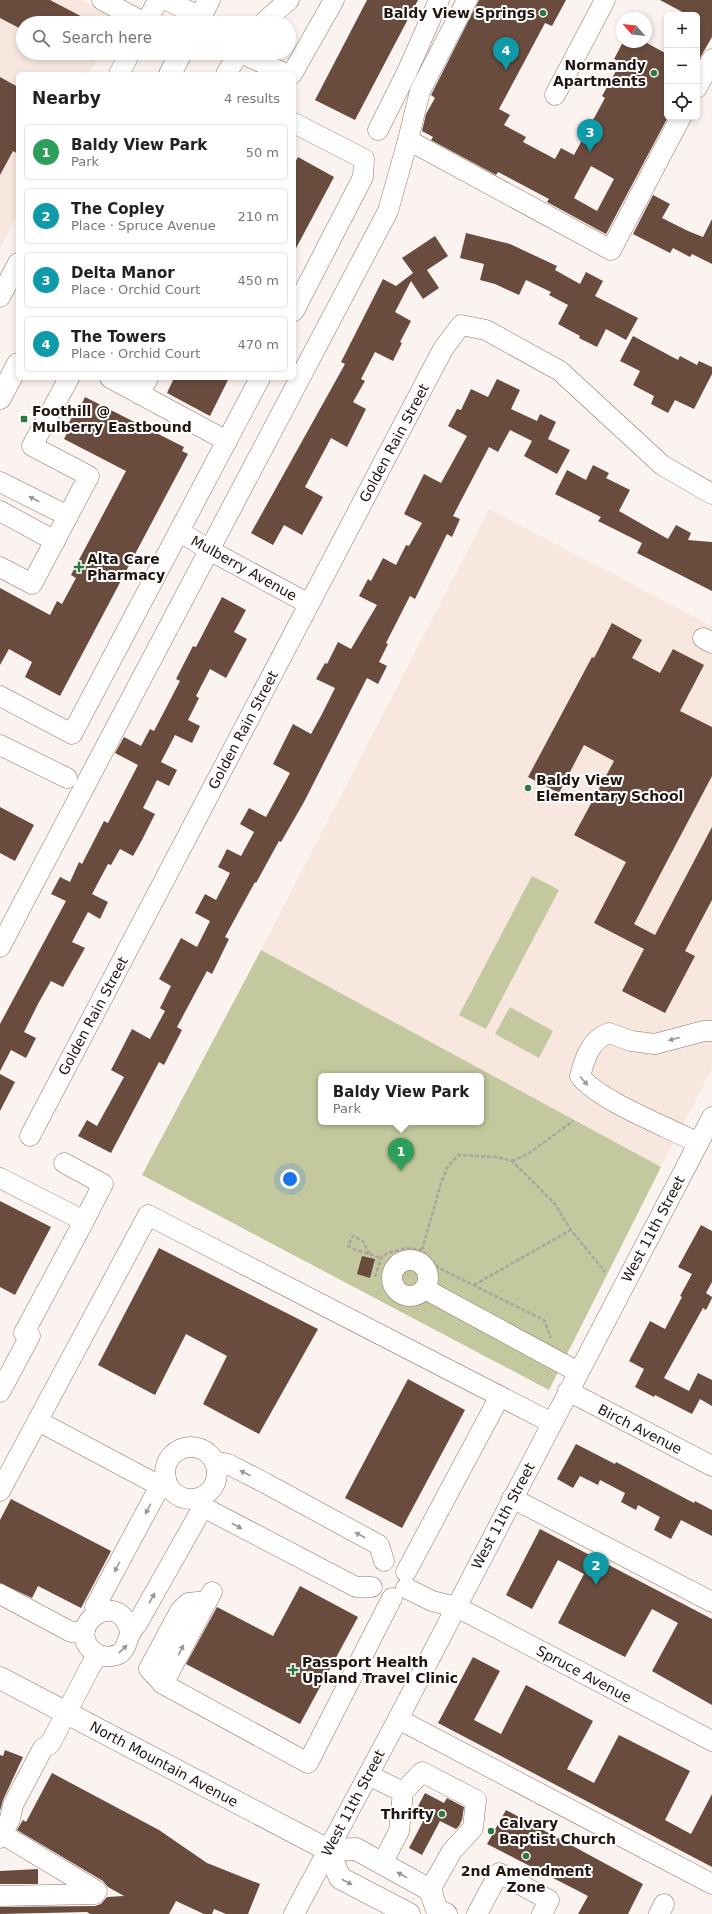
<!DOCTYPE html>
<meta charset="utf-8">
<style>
:root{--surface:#fff;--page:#f6f6f6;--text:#222;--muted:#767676;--line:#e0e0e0;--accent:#d93025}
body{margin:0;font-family:"DejaVu Sans",sans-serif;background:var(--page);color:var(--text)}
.controls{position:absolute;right:12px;top:12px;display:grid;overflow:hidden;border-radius:6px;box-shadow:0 2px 6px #0003}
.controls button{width:36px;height:36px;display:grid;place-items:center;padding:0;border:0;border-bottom:1px solid var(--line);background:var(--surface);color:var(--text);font:20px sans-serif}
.compass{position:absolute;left:616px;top:12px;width:36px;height:36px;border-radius:50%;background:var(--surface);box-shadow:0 2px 6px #0003;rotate:298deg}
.you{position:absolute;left:290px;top:1179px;width:14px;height:14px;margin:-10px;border:3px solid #fff;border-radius:50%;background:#1a73e8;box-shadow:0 0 0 6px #1a73e833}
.badge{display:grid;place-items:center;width:26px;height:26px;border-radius:50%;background:var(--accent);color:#fff;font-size:13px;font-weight:700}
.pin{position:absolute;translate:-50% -33px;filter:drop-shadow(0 1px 2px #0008)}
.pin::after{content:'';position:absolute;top:21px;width:14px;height:12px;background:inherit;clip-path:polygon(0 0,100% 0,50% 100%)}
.popup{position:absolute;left:318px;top:1073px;width:166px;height:52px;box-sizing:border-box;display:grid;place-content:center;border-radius:6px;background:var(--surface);filter:drop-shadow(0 1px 3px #0005);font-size:13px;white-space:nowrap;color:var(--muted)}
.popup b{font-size:15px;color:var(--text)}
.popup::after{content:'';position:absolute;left:50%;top:100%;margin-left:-8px;border:8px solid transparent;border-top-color:var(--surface)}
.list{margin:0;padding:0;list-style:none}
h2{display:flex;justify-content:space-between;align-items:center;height:52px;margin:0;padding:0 16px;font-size:17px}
h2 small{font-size:13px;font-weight:400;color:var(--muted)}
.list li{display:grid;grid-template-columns:26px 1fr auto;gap:12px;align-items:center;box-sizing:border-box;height:56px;margin:0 8px 8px;padding:0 8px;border:1px solid var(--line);border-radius:6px}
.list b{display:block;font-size:15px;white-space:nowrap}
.list p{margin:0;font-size:13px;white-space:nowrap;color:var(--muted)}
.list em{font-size:13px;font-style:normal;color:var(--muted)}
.icon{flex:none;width:22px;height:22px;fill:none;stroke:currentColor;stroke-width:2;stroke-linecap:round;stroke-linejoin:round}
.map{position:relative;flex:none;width:712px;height:1914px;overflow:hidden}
.search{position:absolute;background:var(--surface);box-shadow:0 2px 6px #0003;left:16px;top:16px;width:280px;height:44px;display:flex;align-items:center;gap:10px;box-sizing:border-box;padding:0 14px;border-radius:22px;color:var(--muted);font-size:15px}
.panel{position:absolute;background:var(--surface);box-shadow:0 2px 6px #0003;left:16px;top:72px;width:280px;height:308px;border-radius:6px}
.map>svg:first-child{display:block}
.built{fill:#f8e7df}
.green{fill:#c3c89e;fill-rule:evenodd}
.building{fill:#694c3e;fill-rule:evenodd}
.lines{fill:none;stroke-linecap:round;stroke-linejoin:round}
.minor-casing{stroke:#927264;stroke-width:21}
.major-casing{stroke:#927264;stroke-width:23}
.path{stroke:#aca39f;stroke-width:2.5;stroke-dasharray:4 2;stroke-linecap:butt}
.minor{stroke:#fff;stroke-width:20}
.major{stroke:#fff;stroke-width:22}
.oneway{fill:#9c9693}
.poi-dot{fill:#307744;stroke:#fff;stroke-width:1.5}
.labels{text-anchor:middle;stroke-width:4;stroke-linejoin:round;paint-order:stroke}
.poi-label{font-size:14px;font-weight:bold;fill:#221510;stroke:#fff;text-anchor:start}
.street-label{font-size:14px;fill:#221510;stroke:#fff}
</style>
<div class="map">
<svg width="712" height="1914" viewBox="0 0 712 1914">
<rect width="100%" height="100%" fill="#fbf3f0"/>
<g class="built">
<path d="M0 0H81L117 18 115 23H23V53H100L89 74H18V214L0 248Z"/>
<path d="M489 509 712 626V1069L661 1167 261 950Z"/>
</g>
<g class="green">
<path d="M532 876 559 890 486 1029 459 1015Z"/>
<path d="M261 950 661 1167 549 1390 142 1175ZM321 1076H481V1122H321Z"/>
<path d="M510 1007 553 1031 539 1058 495 1034Z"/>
</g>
<g class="building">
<path d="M0 0H50L94 23H23V30L0 18Z"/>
<path d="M367 0H418L355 120 315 100Z"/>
<path d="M479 0H566L552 26 545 23 499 109 510 115 504 125 526 137 523 142 555 159 561 148 574 155 605 98 602 96 621 62 614 59 623 42H645L667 54 668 117 606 234 547 202 549 199 498 172 496 175 431 140 433 137 422 131 426 114 435 98 431 95ZM591 166 614 179 597 211 574 198Z"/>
<path d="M660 0H712V37L697 63V15H688Z"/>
<path d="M0 77 18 87V154L13 151 0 175Z"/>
<path d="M298 157 334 177 294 252V164Z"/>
<path d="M653 195 670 204 662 218 688 231 703 237 712 219V264L692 254 690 257 673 248 670 253 633 234Z"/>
<path d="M466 233 510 244 557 266 555 270 580 284 586 272 603 281 595 296 638 318 626 340 606 329 597 347 579 338 580 336 558 324 568 305 549 295 551 292 526 280 519 295 495 284 480 280 484 264 460 258Z"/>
<path d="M435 236 448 256 427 270 439 288 423 299 411 281 395 312 411 321 400 342 402 343 393 361 375 352 361 379 365 381 353 402 366 409 347 447 331 438 305 487 323 497 302 535 284 525 273 545 251 533 345 364 341 362 383 279 396 286 413 273 402 258Z"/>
<path d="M633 336 678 360 680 356 697 365 699 361 712 367V374L694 409 675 400 668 413 651 404 654 396 633 385 640 371 620 361Z"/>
<path d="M174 378H229L210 416 167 393Z"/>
<path d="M497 379 520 390 511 409 537 421 540 414 556 422 548 439 570 450 557 474 524 456 532 441 510 430 498 452 489 447 453 516 460 519 452 537 447 534 415 599 410 596 386 643 388 644 379 662 387 666 378 684 367 678 304 802 281 842 279 841 256 883 255 882 225 937 229 939 212 974 207 971 177 1027 182 1030 164 1065 159 1062 111 1153 78 1136 87 1120 97 1126 124 1077 111 1070 132 1029 150 1039 165 1011 160 1008 171 986 159 979 181 938 197 947 210 921 195 913 205 894 216 900 230 873 218 867 227 849 241 856 254 832 240 824 249 808 266 817 290 773 273 764 293 724 311 734 321 716 335 688 316 679 325 663 327 664 338 642 351 649 377 605 359 596 368 579 371 581 383 558 396 565 406 545 409 546 422 523 404 514 424 474 441 483 467 436 448 426 457 409 461 410 471 389 488 397Z"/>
<path d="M85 397 184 447 182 451 188 454 60 696 25 677 32 662 9 649 0 665V588L50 615 57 601 62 604 76 578 71 575 126 471 64 439 68 431 65 430 79 404 81 405Z"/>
<path d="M593 465 609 473 606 478 630 490 619 511 668 539 676 525 691 533 688 540 712 542V591L637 553 642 543 598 521 601 517 555 494 567 470 586 480Z"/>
<path d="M222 597 246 610 234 632 247 639 226 678 210 669 196 696 199 698 188 720 200 726 192 743 175 735 161 762 177 770 169 786 157 780 143 808 155 814 142 840 133 856 120 849 111 865 108 864 92 894 108 902 100 919 88 912 72 942 85 948 63 987 51 981 39 1002 24 1032 36 1038 26 1058 11 1050 0 1071V1024L66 901 51 894 60 877 70 882 79 862 82 864 104 821 108 823 138 765 115 753 124 737 141 746 150 729 154 731 180 681 176 679 193 646 196 647Z"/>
<path d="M612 623 642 640 632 658 660 673 673 649 704 665 680 711 712 727V776L634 924 655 935 712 827V900L685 951 695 956 665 1013 622 991 644 949 594 923 626 862 574 835 614 761 584 745 559 793 528 777 592 657 594 658Z"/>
<path d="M0 807 34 825 15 861 0 853Z"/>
<path d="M0 1074 15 1082 0 1111Z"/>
<path d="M0 1201 51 1227 15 1295 0 1287Z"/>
<path d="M701 1225 712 1231V1282L706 1293 712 1297V1298L706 1310 703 1308 664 1378 689 1391 698 1373 712 1380V1406L700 1399 692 1414 655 1395 654 1397 635 1387 644 1369 629 1361 650 1321 665 1329 682 1297 680 1296 692 1274 678 1267Z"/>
<path d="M159 1248 318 1329 259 1434 203 1404 227 1356 186 1334 155 1395 98 1365Z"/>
<path d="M362 1256 375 1259 370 1278 357 1274Z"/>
<path d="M408 1379 465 1410 402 1528 345 1498Z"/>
<path d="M576 1444 615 1464 616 1462 694 1503 695 1501 712 1510V1536L681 1520 671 1539 654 1530 660 1517 638 1505 636 1510 621 1502 625 1493 600 1480 598 1485 580 1476 573 1488 557 1479Z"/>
<path d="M11 1499 111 1551 81 1608 38 1586 32 1598 0 1583V1520Z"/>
<path d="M540 1529 712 1619V1705L652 1671 678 1623 652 1609 625 1657 558 1623 584 1574 558 1560 532 1609 506 1595Z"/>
<path d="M300 1586 358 1617 300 1724 186 1664 217 1607 273 1636Z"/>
<path d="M473 1657 500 1671 474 1720 501 1734 526 1685 593 1721 567 1769 594 1783 619 1735 690 1771 665 1820 691 1834 712 1794V1867L438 1723Z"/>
<path d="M5 1750 23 1757 3 1800 0 1811V1755L3 1756Z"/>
<path d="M52 1773 159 1830 207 1863 260 1884 248 1914H226L214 1909 212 1914H204L176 1901 169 1914H90L87 1912 0 1914V1907L95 1906 101 1904 107 1897 124 1896 108 1887 103 1881 17 1830 23 1820 26 1822Z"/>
<path d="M425 1793 444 1803 447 1798 464 1807 462 1820 459 1826 456 1829 440 1821 422 1855 409 1848 427 1814 417 1808Z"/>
<path d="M506 1810 643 1884 628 1914H578L588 1896 487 1844Z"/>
<path d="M38 1869V1884H0V1871Z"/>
</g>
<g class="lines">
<defs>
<g id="minor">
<path d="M102 0 145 23"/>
<path d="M167 0 200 17"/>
<path d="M467 0 420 91 408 140 611 250 681 117"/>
<path d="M146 23 158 0"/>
<path d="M263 23 289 0"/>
<path d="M241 53 286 74"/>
<path d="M119 74 130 53"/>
<path d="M226 74 239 53"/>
<path d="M292 74 334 0"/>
<path d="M697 88 712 59"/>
<path d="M555 95 605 0"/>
<path d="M294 123 364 159 363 177 294 311"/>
<path d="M378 130 407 72 439 0"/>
<path d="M0 297 18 263"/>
<path d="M110 378 227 441"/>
<path d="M139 394 148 378"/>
<path d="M0 482 68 516"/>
<path d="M0 511 55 541"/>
<path d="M179 531 209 550 309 604"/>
<path d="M0 567 32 584 89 476 32 446 69 378"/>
<path d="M703 638 712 643"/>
<path d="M0 696 72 734 260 378"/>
<path d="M0 745 67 778"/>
<path d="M0 947 388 211 408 140"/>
<path d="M30 1136 443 349 461 325 486 330 560 371 662 465 712 494"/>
<path d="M698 1143C668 1127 599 1101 580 1076 585 1058 590 1040 609 1033L631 1041 655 1044 704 1031H712"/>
<path d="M64 1163 103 1184 84 1221"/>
<path d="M0 1178 84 1221 24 1333"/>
<circle cx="410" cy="1278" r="18"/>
<path d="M425 1289 578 1372"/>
<path d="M568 1391 712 1466"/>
<path d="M0 1392 30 1336"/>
<path d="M38 1421 160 1486"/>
<circle cx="191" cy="1473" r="26"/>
<path d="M214 1461 228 1464 265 1483 379 1545 384 1561"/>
<path d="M0 1491 148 1215 552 1423"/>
<path d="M512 1498 712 1602"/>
<path d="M203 1507 356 1587H372"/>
<path d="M406 1572 500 1396"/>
<path d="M406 1588 432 1601 456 1607 474 1616 712 1741"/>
<path d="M212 1592 207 1601 188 1603 180 1611 149 1669 163 1684 308 1763 392 1598"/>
<path d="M0 1594 71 1632 85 1631"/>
<path d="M97 1613 95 1607 160 1486 166 1479"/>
<path d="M130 1631C117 1583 56 1632 100 1656 133 1660 122 1638 137 1624L203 1507 201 1497"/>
<path d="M163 1684 207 1601"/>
<path d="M398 1719 712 1884"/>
<path d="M368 1775 403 1792"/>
<path d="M0 1838 10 1819 13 1805 43 1748 50 1744 97 1654"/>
<path d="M382 1864 399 1831 403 1792 422 1772 476 1800 473 1828 452 1851 430 1890"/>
<path d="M0 1896 95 1894 97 1891 2 1834"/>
<path d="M294 1914 398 1719 712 1117"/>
<path d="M477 1914 499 1873 549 1900 542 1914"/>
<path d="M659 1914 664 1904"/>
</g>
<g id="major">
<path d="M197 23 209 0"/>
<path d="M170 74 181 53"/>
<path d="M0 398 18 364"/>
<path d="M0 1678 328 1850 356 1849 430 1890 437 1910 446 1914"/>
<path d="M328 1850 340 1878 409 1914"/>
</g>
</defs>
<use href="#minor" class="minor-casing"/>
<use href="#major" class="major-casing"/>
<g class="path">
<path d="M512 1161 528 1154 573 1121"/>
<path d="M422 1250 441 1183 447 1168 458 1155 497 1157 512 1161 554 1203 571 1230 605 1272"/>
<path d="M369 1254 364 1242 353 1236 348 1246 354 1249 381 1258"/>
<path d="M375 1277 381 1258 387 1253 407 1248 422 1250 439 1268 544 1320 551 1338"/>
<path d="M474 1285 571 1230"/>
</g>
<use href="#minor" class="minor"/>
<use href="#major" class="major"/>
</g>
<defs><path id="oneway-solid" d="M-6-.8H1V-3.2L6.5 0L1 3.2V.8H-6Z"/></defs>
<g class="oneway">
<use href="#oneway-solid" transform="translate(34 499) rotate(-153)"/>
<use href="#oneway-solid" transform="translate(674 1039) rotate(165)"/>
<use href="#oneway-solid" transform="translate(584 1081) rotate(49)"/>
<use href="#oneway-solid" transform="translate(245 1473) rotate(-153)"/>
<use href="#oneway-solid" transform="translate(148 1509) rotate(118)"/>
<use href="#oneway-solid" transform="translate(237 1526) rotate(29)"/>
<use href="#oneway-solid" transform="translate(360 1535) rotate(-152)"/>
<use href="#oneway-solid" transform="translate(117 1567) rotate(118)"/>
<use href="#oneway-solid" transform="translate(152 1598) rotate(-61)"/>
<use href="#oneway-solid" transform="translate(123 1649) rotate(-43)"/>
<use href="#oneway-solid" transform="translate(181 1650) rotate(-62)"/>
<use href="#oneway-solid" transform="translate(402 1875) rotate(-151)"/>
<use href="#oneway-solid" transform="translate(347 1882) rotate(28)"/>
</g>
<g class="poi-dot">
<circle cx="543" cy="13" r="4"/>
<circle cx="654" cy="73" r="4"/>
<rect x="20" y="415" width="8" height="8" rx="2"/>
<path d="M77 561h4v4h4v4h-4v4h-4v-4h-4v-4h4z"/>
<circle cx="528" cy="788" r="4"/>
<path d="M291 1664h4v4h4v4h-4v4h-4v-4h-4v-4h4z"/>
<circle cx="442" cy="1814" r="4"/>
<circle cx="491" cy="1831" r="4"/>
<circle cx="526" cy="1856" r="4"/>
</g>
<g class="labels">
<g class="poi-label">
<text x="535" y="18" text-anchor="end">Baldy View Springs</text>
<text x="646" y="70" text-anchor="end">Normandy<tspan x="646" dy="16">Apartments</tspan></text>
<text x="32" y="416">Foothill @<tspan x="32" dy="16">Mulberry Eastbound</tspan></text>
<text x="87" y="564">Alta Care<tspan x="87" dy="16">Pharmacy</tspan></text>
<text x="536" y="785">Baldy View<tspan x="536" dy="16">Elementary School</tspan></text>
<text x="302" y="1667">Passport Health<tspan x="302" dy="16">Upland Travel Clinic</tspan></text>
<text x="434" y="1819" text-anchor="end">Thrifty</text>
<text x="499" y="1828">Calvary<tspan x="499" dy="16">Baptist Church</tspan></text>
<text x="526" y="1876" text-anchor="middle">2nd Amendment<tspan x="526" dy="16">Zone</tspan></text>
</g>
<g class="street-label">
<text transform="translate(394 443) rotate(-62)" y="5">Golden Rain Street</text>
<text transform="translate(244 568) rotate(29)" y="5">Mulberry Avenue</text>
<text transform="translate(243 730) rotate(-62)" y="5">Golden Rain Street</text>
<text transform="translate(93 1016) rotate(-62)" y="5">Golden Rain Street</text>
<text transform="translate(653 1229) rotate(-62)" y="5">West 11th Street</text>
<text transform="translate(640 1429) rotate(27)" y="5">Birch Avenue</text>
<text transform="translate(503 1516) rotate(-62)" y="5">West 11th Street</text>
<text transform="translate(584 1674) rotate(28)" y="5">Spruce Avenue</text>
<text transform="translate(164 1764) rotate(28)" y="5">North Mountain Avenue</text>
<text transform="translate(353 1803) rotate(-62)" y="5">West 11th Street</text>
</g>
</g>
</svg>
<div class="controls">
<button>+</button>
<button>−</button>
<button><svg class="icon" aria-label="locate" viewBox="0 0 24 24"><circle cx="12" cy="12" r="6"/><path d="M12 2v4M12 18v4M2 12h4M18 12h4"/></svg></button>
</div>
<svg class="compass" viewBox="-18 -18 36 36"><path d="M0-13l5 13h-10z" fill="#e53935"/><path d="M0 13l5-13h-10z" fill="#767676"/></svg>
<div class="you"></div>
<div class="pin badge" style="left:401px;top:1171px;background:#2e9e5b">1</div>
<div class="popup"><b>Baldy View Park</b>Park</div>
<div class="pin badge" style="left:596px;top:1585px;background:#0f9aa8">2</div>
<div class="pin badge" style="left:590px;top:152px;background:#0f9aa8">3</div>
<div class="pin badge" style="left:506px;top:70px;background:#0f9aa8">4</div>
<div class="search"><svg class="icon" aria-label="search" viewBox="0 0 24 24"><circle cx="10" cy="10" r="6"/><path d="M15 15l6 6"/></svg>Search here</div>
<section class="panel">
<h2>Nearby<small>4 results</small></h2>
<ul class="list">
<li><span class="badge" style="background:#2e9e5b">1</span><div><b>Baldy View Park</b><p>Park</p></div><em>50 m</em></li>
<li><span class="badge" style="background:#0f9aa8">2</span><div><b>The Copley</b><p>Place · Spruce Avenue</p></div><em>210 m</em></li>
<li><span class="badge" style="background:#0f9aa8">3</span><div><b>Delta Manor</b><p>Place · Orchid Court</p></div><em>450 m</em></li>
<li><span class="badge" style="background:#0f9aa8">4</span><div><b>The Towers</b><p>Place · Orchid Court</p></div><em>470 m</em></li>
</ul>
</section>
</div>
